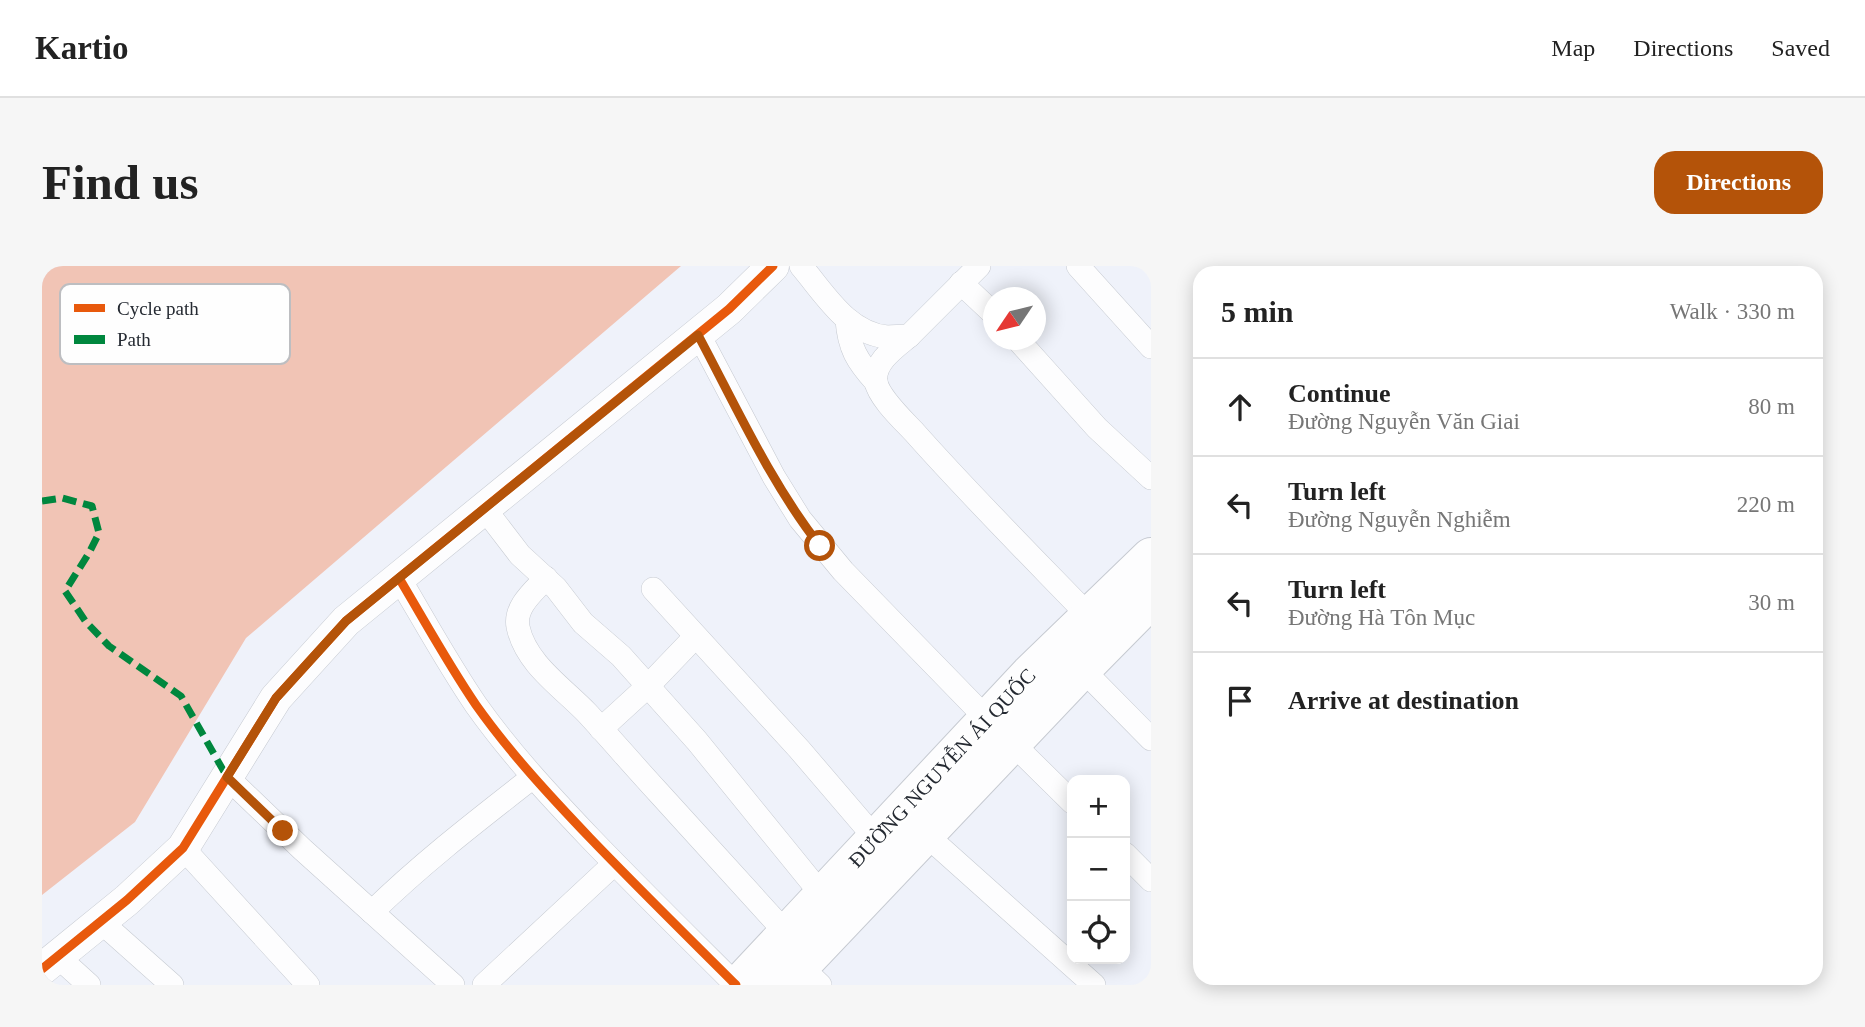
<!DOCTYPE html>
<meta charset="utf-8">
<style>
:root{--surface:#fff;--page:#f6f6f6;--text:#222;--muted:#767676;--line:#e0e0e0;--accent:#b45309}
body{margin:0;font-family:Georgia,serif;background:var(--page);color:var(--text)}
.controls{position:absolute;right:21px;bottom:21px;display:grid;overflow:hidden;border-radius:14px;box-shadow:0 4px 18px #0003}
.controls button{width:63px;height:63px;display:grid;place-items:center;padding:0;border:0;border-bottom:2px solid var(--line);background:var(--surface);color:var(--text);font:35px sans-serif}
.compass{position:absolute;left:941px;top:21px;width:63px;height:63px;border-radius:50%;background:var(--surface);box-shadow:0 4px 18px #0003;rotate:235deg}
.stop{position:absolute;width:21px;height:21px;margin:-16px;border:5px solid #b45309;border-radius:50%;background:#fff}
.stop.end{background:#b45309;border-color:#fff;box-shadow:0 2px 7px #0008}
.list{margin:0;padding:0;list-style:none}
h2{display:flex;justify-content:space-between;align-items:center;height:91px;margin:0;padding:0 28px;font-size:30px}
h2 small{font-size:23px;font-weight:400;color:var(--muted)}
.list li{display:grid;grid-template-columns:46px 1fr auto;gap:21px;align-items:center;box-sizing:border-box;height:98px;padding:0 28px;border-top:2px solid var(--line)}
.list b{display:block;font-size:26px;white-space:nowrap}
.list p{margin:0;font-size:23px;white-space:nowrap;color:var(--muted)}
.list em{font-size:23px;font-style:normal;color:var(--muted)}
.icon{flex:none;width:38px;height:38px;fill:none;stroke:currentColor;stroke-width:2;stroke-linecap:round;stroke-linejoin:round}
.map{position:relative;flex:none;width:1109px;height:719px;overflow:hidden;border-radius:21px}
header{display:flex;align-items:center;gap:42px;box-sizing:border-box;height:98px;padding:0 35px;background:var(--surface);border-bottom:2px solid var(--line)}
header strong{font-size:33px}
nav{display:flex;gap:38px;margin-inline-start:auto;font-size:24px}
.intro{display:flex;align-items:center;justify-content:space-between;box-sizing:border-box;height:168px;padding:0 42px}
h1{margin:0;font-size:49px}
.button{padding:18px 32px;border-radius:21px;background:var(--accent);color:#fff;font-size:24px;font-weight:700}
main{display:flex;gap:42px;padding:0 42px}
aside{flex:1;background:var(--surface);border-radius:21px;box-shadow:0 4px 18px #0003}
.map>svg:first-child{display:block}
.forest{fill:#f1c4b5}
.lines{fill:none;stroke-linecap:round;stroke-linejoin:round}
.street-casing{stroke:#c6cad1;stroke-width:24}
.secondary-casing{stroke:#c6cad1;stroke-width:33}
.highway-casing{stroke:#c6cad1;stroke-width:40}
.street{stroke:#fdfdfe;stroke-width:23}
.secondary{stroke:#fdfdfe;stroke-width:32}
.highway{stroke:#fdfdfe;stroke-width:38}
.quiet{stroke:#00873e;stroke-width:7;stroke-dasharray:14 7;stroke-linecap:butt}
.cycleway-casing{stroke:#fefefe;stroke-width:13}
.cycleway{stroke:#e8590c;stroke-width:9}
.route{stroke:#b45309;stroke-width:9}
.labels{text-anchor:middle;stroke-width:6;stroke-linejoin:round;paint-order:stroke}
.street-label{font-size:21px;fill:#252a32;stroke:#fefefe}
.key{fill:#fefefe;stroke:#bdbec1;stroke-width:2}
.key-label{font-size:19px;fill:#252a32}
</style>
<header>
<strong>Kartio</strong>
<nav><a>Map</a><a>Directions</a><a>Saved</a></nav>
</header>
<div class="intro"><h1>Find us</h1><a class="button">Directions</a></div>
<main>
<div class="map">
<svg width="1109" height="719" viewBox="0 0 1109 719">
<rect width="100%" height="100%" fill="#eff2fa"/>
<path class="forest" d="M0 0H639L204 372 93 556 0 629Z"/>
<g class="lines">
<defs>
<g id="street">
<path d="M759 0C783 28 805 67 845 71 852 71 859 70 867 70L937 0"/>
<path d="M1036 0 1109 81"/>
<path d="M919 17 952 48"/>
<path d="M805 54C807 82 815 95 834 116"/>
<path d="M657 69 732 211 758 253 801 305 946 454"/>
<path d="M867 70C854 81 831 96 834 116 837 132 862 155 873 167 929 230 989 290 1047 350"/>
<path d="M976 74 1055 162 1109 212"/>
<path d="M442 242 478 289 514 322 541 357 579 390 655 475 781 630"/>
<path d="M357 312C382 354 406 398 434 439 468 487 508 530 548 572 596 622 645 670 694 719"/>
<path d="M504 312C492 325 472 341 476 361 484 398 520 421 545 447 569 473 592 500 616 526 659 574 702 621 745 668"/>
<path d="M611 323 757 483 834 573"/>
<path d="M1040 403 1109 473"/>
<path d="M559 463 606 420 653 371"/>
<path d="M970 477 1030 536"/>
<path d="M185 511 260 583 411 719"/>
<path d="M883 568 1052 719"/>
<path d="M141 582 266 719"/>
<path d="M1083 588 1109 614"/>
<path d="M330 646C380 597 436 554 491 511"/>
<path d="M58 655 130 719"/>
<path d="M15 690 47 719"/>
<path d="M758 700 778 719"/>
<path d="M442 719 572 598"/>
</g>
<path id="secondary" d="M0 703 85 634 141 582 234 432 304 355 687 43 731 0"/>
<g id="highway">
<path d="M697 719 988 408 1109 291"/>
<path d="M740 719 1040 403 1109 333"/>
</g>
</defs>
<use href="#street" class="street-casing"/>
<use href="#secondary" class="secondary-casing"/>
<use href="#highway" class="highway-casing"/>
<use href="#street" class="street"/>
<use href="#secondary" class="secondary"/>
<use href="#highway" class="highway"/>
<path class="quiet" d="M0 235 20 232 50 240 57 267 47 287 23 325 44 356 67 380 139 430 185 511"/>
<defs>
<g id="cycleway">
<path d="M357 312C382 354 406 398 434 439 468 487 508 530 548 572 596 622 645 670 694 719"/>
<path d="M0 703 85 634 141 582 234 432 304 355 687 43 731 0"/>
</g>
</defs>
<use href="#cycleway" class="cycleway-casing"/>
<use href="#cycleway" class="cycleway"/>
</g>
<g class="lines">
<path class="route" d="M241 565 185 511 234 432 304 355 656 69C694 140 728 216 778 280"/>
</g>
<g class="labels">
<g class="street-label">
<text transform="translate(900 502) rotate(-47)" y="7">ĐƯỜNG NGUYỄN ÁI QUỐC</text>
</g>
</g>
<rect x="18" y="18" width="230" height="80" rx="10" class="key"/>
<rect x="32" y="38" width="31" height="8" fill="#e8590c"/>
<rect x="32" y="69" width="31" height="9" fill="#00873e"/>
<g class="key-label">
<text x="75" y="49">Cycle path</text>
<text x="75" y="80">Path</text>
</g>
</svg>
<div class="controls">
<button>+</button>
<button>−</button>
<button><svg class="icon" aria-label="locate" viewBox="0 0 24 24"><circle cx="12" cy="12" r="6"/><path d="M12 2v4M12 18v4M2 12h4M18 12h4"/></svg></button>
</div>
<svg class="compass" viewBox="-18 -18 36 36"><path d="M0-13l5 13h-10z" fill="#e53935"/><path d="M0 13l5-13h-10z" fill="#767676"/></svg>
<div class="stop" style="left:778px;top:280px"></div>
<div class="stop end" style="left:241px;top:565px"></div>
</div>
<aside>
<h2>5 min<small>Walk · 330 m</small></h2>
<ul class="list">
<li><svg class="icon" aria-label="ahead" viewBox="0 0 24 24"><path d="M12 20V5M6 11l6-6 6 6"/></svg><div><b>Continue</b><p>Đường Nguyễn Văn Giai</p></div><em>80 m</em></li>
<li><svg class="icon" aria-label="left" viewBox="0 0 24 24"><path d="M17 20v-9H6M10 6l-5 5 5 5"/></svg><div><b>Turn left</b><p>Đường Nguyễn Nghiễm</p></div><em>220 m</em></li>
<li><svg class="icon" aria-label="left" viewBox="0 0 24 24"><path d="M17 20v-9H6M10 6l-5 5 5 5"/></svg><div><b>Turn left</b><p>Đường Hà Tôn Mục</p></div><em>30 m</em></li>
<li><svg class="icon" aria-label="arrive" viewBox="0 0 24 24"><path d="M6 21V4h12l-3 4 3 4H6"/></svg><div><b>Arrive at destination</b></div></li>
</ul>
</aside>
</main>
